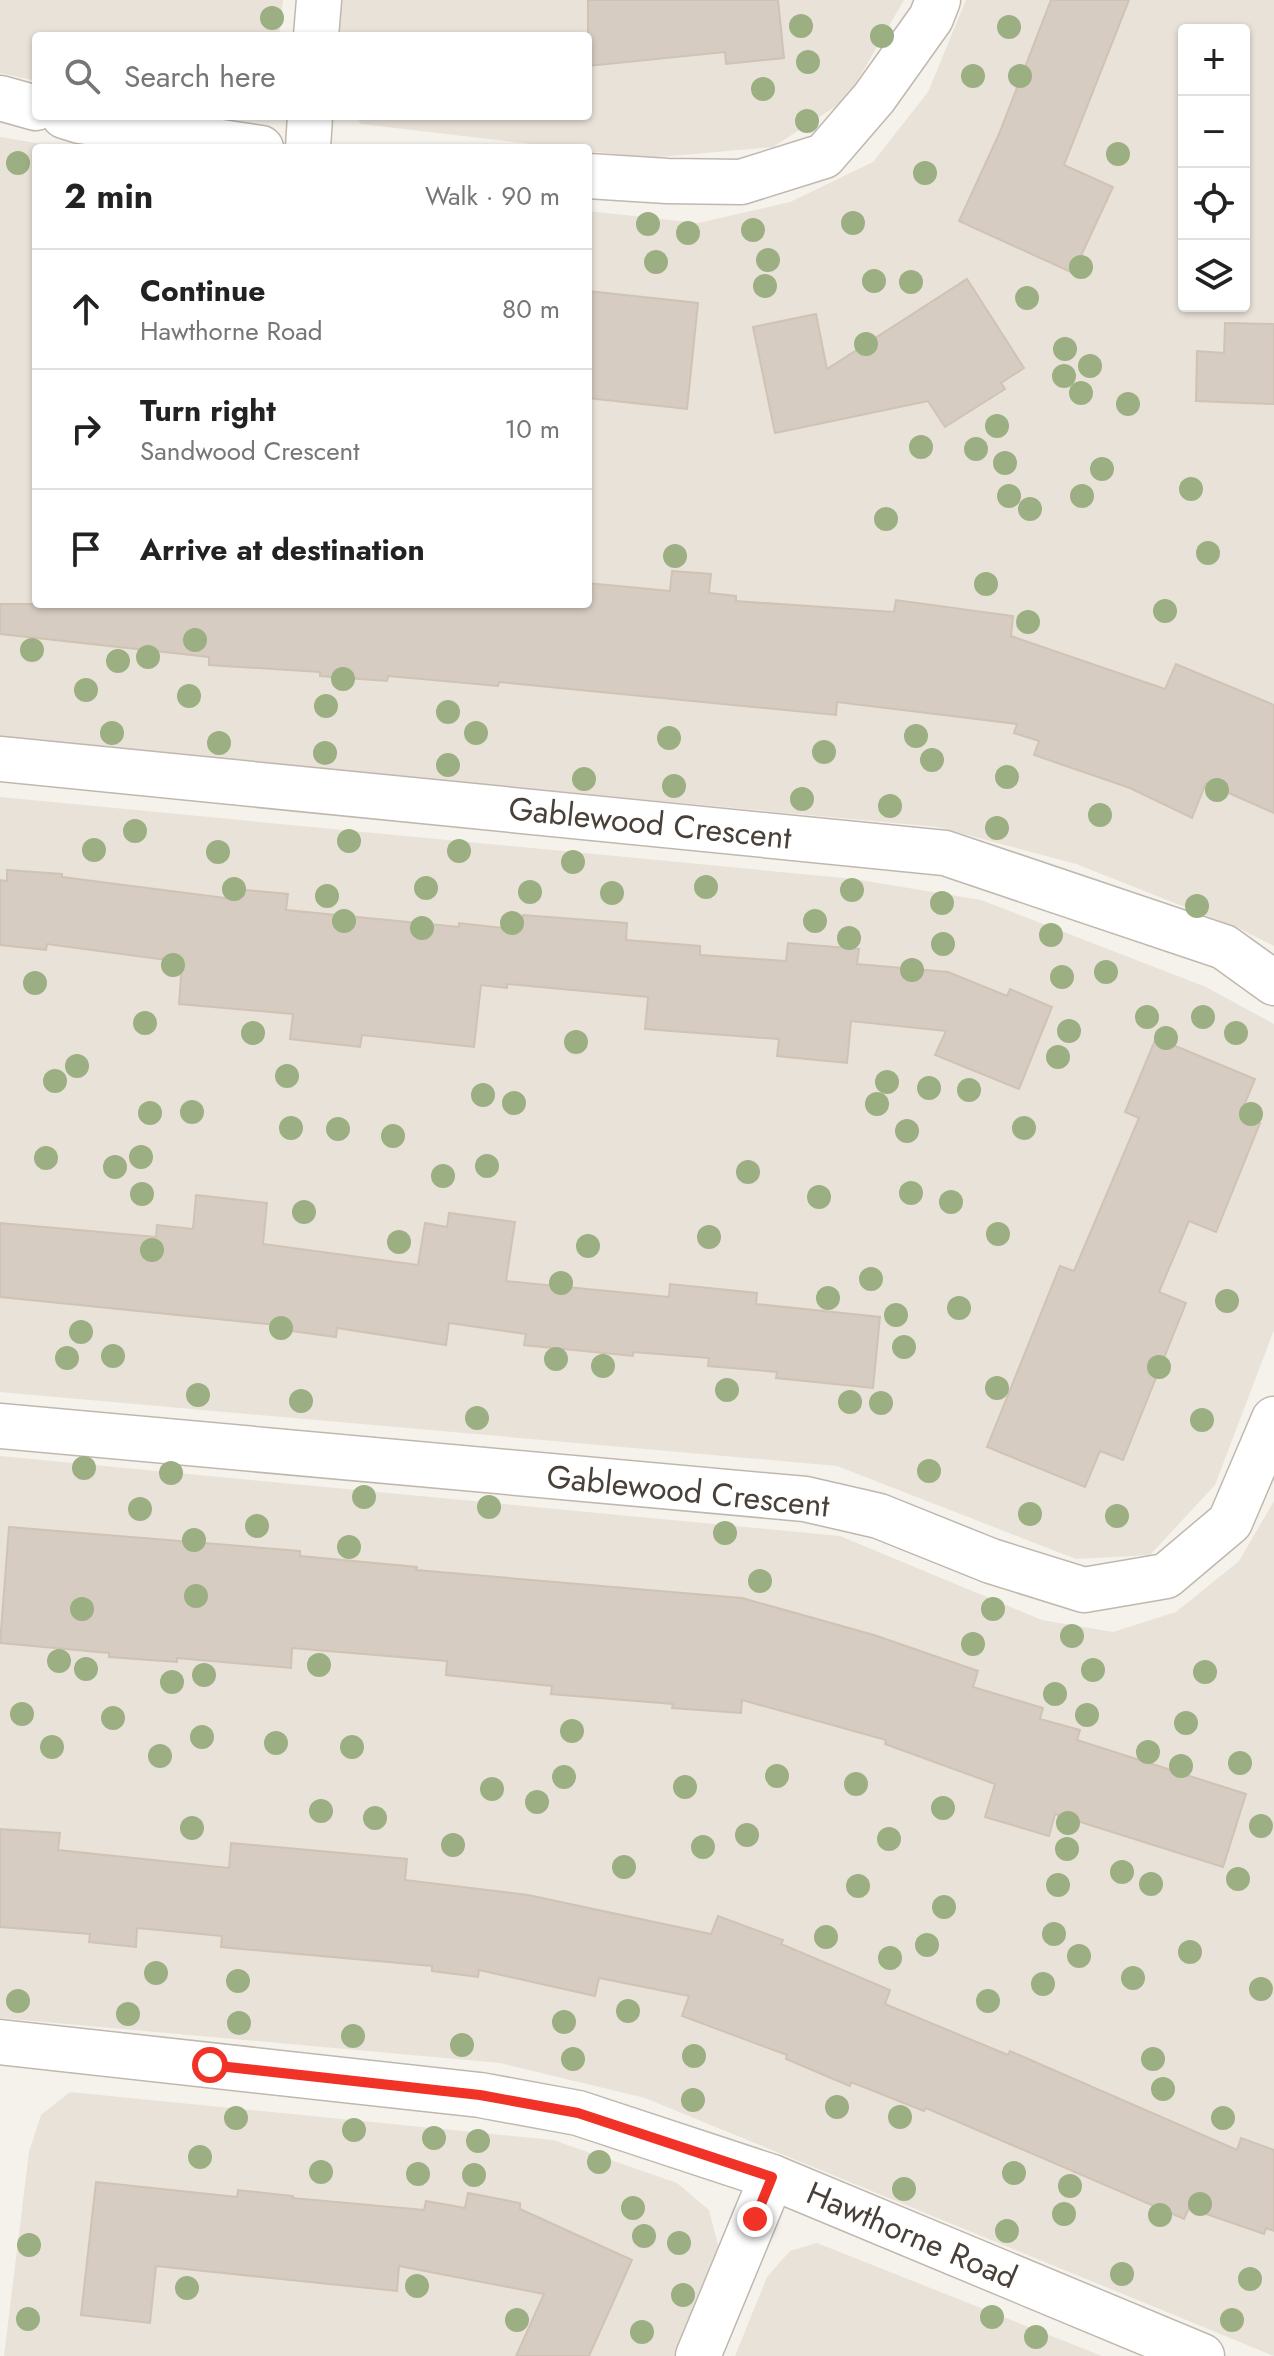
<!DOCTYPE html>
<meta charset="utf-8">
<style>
:root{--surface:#fff;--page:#f6f6f6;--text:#222;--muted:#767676;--line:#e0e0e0}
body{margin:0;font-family:Jost,sans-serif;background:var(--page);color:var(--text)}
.controls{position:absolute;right:24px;top:24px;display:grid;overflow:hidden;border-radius:8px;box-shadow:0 2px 6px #0004}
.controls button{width:72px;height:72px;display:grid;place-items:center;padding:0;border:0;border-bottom:2px solid var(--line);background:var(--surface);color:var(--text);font:40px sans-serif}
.stop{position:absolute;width:24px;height:24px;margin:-18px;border:6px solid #f13226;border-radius:50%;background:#fff}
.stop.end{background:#f13226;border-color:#fff;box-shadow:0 2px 8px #0008}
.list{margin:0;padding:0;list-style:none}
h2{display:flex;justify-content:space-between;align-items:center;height:104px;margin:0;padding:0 32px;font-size:34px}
h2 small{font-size:26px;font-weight:400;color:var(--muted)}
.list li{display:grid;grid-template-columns:52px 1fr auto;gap:24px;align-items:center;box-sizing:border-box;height:120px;padding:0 32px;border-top:2px solid var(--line)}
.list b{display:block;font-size:30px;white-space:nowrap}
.list p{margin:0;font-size:26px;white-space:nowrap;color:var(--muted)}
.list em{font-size:26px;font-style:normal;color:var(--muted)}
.icon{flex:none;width:44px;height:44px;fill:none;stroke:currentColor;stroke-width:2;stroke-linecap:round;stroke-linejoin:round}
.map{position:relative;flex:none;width:1274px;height:2356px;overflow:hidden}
.search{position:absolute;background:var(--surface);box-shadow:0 2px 6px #0004;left:32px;top:32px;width:560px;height:88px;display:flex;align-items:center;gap:20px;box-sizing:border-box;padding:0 28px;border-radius:8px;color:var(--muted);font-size:30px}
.panel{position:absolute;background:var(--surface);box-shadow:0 2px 6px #0004;left:32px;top:144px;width:560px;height:464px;border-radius:8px}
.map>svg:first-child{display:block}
.residential{fill:#e9e2d9;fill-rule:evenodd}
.building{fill:#d6ccc1;stroke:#d1c3b4;stroke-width:2}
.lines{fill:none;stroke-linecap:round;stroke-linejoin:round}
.minor-casing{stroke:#c0b8ae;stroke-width:47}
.minor{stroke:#fff;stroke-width:44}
.tree{fill:#9baf83}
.route{stroke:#f13226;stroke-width:10}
.labels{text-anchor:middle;stroke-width:7;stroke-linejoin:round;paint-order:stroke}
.street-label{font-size:32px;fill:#494139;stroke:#fff}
</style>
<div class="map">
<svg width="1274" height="2356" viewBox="0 0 1274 2356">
<rect width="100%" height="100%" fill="#f5f1eb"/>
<g class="residential">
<path d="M0 0H283L279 36H36V81L0 73Z"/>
<path d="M337 0H904L847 99 773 147 649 158 588 151V148H566L361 124 355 116H588V36H336Z"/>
<path d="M966 0H1274V946L1238 928 1076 864 938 827 0 740V137L66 148H36V604H588V211L698 223 790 202 873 162 928 92ZM1184 30H1244V306H1184Z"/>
<path d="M0 797 854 879 981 900 1206 987 1274 1024V1330L1215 1485 1150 1555 1076 1559 837 1466 0 1392Z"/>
<path d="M0 1456 840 1536 1042 1620 1113 1632 1176 1612 1239 1561 1274 1501V2356L645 2098 500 2063 0 2018Z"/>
<path d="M70 2092 553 2140 677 2183 709 2210 719 2249 675 2356H4L29 2152 41 2115Z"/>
<path d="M817 2243 1102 2356H735L767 2277 790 2251Z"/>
</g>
<g class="building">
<path d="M588 0H778L784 58 726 64 725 52 588 66Z"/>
<path d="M1051 0H1129L1064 165 1113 187 1073 273 959 221 999 134Z"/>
<path d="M967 279 1024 368 1001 383 1005 389 945 427 928 401 775 433 753 327 816 314 827 369Z"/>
<path d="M588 291 698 303 687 409 588 398Z"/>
<path d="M1225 323 1274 324V404L1196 401 1197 351 1224 353Z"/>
<path d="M672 571 711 574 709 593 736 596V601L894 612 896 600 1013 616 1011 636 1165 689 1176 664 1274 705V813L1206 783 1192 818 1130 788 1034 755 1039 741 1014 733 1017 724 837 702 836 715 499 682 498 686 388 676 387 681 320 676V672L209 665V657L0 634V604H588V583L670 591Z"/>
<path d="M7 870 62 874V877L233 899 234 889 288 894 286 910 459 927V923L522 930 523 915 627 923 626 940 700 946V955L786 961 788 943 859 949 857 964 948 972 1007 996 1010 989 1052 1007 1019 1089 935 1055 946 1031 851 1021 847 1063 777 1056 779 1039 645 1029 648 997 507 984V988L481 985 474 1047 362 1035 360 1047 290 1039 293 1014 179 1004 182 962 47 944 46 950 0 945V880L7 881Z"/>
<path d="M1156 1038 1255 1079 1240 1115 1260 1123 1216 1232 1189 1221 1159 1292 1186 1303 1123 1460 1100 1451 1085 1487 987 1447 1060 1266 1074 1271 1139 1118 1125 1112Z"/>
<path d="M196 1195 267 1203 263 1244 418 1265 425 1223 447 1227 449 1213 515 1222 506 1281 669 1297 670 1284 757 1293 756 1304 880 1317 873 1388 776 1378 777 1372 708 1366 709 1358 633 1352V1356L524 1345 526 1334 449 1323 446 1345 337 1328 336 1337 276 1329 277 1325 0 1297V1223L156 1237 157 1225 193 1229Z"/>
<path d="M9 1527 300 1551V1556L417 1567 416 1570 742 1598 874 1635 978 1671 973 1687 1043 1708 1040 1719 1080 1730 1077 1740 1246 1794 1223 1867 1055 1814 1049 1836 985 1817 995 1784 885 1744 886 1740 742 1700 741 1713 672 1708 673 1704 551 1694 552 1686 446 1675 447 1661 292 1648 291 1668 177 1658V1662L109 1657V1653L0 1643Z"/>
<path d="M0 1829 60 1833 58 1850 229 1868 231 1843 407 1859 405 1880 528 1895 711 1934 718 1916 783 1940 781 1944 890 1990 885 2004 1008 2055 1010 2051 1237 2150 1241 2138 1274 2150V2231L1266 2228 1264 2234 1189 2208 1184 2219 926 2108 924 2111 851 2082 850 2086 786 2059 787 2055 682 2016 689 1996 599 1978 595 1996 479 1970 478 1977 432 1971V1966L221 1947 222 1936 137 1928 136 1947 89 1942 90 1934 0 1927Z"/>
<path d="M96 2182 237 2197 238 2190 293 2196 292 2198 424 2210 426 2201 465 2208 468 2193 520 2203V2209L632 2260 589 2356H516L544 2294 399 2266 397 2291 156 2266 150 2323 81 2315Z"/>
</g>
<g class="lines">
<defs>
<g id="minor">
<path d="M316 36 319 0"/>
<path d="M0 98 36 108"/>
<path d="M64 116 80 121 261 148"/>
<path d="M308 148 310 116"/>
<path d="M588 176 667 181 741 182 824 156 874 98 931 18 938 0"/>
<path d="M0 759 945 853 1224 947 1274 983"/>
<path d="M0 1426 805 1499 879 1516 991 1561 1084 1590 1166 1576 1230 1522 1274 1419"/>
<path d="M0 2042 480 2095 578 2113 772 2177 1202 2356"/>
<path d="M698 2356 772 2177"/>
</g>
</defs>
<use href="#minor" class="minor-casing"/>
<use href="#minor" class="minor"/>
</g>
<g class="tree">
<circle cx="272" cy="18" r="12"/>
<circle cx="801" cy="26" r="12"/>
<circle cx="1009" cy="27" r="12"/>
<circle cx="882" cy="36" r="12"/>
<circle cx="808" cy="62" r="12"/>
<circle cx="973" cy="76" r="12"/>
<circle cx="1020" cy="76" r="12"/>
<circle cx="763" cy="89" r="12"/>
<circle cx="807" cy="121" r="12"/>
<circle cx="1118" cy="154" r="12"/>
<circle cx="18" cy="163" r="12"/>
<circle cx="925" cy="173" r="12"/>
<circle cx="853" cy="223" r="12"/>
<circle cx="648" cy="224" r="12"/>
<circle cx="753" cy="230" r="12"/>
<circle cx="688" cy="233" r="12"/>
<circle cx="768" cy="260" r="12"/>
<circle cx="656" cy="262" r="12"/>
<circle cx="1081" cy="267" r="12"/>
<circle cx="874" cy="281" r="12"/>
<circle cx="911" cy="282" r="12"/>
<circle cx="765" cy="286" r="12"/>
<circle cx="1027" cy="298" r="12"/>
<circle cx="866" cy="344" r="12"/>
<circle cx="1065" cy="349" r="12"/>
<circle cx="1090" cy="366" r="12"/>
<circle cx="1064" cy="376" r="12"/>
<circle cx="1081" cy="393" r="12"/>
<circle cx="1128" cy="404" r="12"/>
<circle cx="997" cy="426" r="12"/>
<circle cx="921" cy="447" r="12"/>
<circle cx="976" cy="449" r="12"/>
<circle cx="1005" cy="463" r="12"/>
<circle cx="1102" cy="469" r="12"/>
<circle cx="1191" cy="489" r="12"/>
<circle cx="1009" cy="496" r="12"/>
<circle cx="1082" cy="496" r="12"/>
<circle cx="1030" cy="509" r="12"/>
<circle cx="886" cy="519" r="12"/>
<circle cx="1208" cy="553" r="12"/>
<circle cx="675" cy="556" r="12"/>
<circle cx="986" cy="584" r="12"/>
<circle cx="1165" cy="611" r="12"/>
<circle cx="1028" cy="622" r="12"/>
<circle cx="195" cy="640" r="12"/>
<circle cx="32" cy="650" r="12"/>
<circle cx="148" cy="657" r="12"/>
<circle cx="118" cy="661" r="12"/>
<circle cx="343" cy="679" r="12"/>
<circle cx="86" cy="690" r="12"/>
<circle cx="189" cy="696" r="12"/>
<circle cx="326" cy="706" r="12"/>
<circle cx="448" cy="712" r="12"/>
<circle cx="112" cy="733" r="12"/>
<circle cx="476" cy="733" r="12"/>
<circle cx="916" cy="736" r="12"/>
<circle cx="669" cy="738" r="12"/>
<circle cx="219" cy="743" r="12"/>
<circle cx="824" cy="752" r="12"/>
<circle cx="325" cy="753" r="12"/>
<circle cx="932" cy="760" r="12"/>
<circle cx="448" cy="765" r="12"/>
<circle cx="1007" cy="777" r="12"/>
<circle cx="584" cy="779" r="12"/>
<circle cx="674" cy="786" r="12"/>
<circle cx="1217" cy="790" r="12"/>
<circle cx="802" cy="799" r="12"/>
<circle cx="890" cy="806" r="12"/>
<circle cx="1100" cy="815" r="12"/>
<circle cx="997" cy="828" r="12"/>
<circle cx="135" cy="831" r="12"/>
<circle cx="349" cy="841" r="12"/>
<circle cx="94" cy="850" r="12"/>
<circle cx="459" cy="851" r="12"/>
<circle cx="218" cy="852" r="12"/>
<circle cx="573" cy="862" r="12"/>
<circle cx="706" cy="887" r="12"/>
<circle cx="426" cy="888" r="12"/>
<circle cx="234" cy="889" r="12"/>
<circle cx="852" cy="890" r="12"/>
<circle cx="530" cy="892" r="12"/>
<circle cx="612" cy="893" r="12"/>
<circle cx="327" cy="896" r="12"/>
<circle cx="942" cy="903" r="12"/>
<circle cx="1197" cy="906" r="12"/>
<circle cx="344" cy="921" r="12"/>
<circle cx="815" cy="921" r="12"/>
<circle cx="512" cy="923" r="12"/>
<circle cx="422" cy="928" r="12"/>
<circle cx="1051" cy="935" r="12"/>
<circle cx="849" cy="938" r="12"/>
<circle cx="943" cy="944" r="12"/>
<circle cx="173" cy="965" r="12"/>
<circle cx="912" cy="970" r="12"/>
<circle cx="1106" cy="972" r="12"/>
<circle cx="1062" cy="977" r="12"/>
<circle cx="35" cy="983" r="12"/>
<circle cx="1147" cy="1017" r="12"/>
<circle cx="1203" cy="1017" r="12"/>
<circle cx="145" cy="1023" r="12"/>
<circle cx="1069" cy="1031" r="12"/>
<circle cx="253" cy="1033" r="12"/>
<circle cx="1236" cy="1033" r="12"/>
<circle cx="1166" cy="1038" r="12"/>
<circle cx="576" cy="1042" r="12"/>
<circle cx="1058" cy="1057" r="12"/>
<circle cx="77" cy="1066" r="12"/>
<circle cx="287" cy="1076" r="12"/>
<circle cx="55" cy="1081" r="12"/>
<circle cx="887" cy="1082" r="12"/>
<circle cx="929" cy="1088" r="12"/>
<circle cx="969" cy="1090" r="12"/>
<circle cx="483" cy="1095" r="12"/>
<circle cx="514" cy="1103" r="12"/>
<circle cx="877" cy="1104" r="12"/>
<circle cx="192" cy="1112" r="12"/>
<circle cx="150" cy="1113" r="12"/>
<circle cx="1251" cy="1114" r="12"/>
<circle cx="291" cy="1128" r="12"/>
<circle cx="1024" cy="1128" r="12"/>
<circle cx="338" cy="1129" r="12"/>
<circle cx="907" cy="1131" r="12"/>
<circle cx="393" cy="1136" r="12"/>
<circle cx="141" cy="1157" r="12"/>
<circle cx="46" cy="1158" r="12"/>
<circle cx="487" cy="1166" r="12"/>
<circle cx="115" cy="1167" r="12"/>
<circle cx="748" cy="1172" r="12"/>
<circle cx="443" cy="1176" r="12"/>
<circle cx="911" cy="1193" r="12"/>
<circle cx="142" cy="1194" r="12"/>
<circle cx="819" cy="1197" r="12"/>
<circle cx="951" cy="1202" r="12"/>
<circle cx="304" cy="1212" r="12"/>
<circle cx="998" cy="1234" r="12"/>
<circle cx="709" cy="1237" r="12"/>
<circle cx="399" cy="1242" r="12"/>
<circle cx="588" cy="1246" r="12"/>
<circle cx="152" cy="1250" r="12"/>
<circle cx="871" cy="1279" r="12"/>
<circle cx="561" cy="1283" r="12"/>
<circle cx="828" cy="1298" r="12"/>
<circle cx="1227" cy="1301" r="12"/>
<circle cx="959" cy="1308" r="12"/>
<circle cx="896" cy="1315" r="12"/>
<circle cx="281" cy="1328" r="12"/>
<circle cx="81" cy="1332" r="12"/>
<circle cx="904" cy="1347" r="12"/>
<circle cx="113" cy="1356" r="12"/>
<circle cx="67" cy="1358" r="12"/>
<circle cx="556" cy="1359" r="12"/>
<circle cx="603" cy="1366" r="12"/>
<circle cx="1159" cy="1367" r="12"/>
<circle cx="997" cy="1388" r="12"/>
<circle cx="727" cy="1390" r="12"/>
<circle cx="198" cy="1395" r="12"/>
<circle cx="301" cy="1401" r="12"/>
<circle cx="850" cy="1402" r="12"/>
<circle cx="881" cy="1403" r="12"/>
<circle cx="477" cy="1418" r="12"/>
<circle cx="1202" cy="1420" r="12"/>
<circle cx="84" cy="1468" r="12"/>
<circle cx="929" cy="1471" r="12"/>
<circle cx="171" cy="1473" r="12"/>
<circle cx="364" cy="1497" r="12"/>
<circle cx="489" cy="1507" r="12"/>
<circle cx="140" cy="1509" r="12"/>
<circle cx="1030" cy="1514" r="12"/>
<circle cx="1117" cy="1516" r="12"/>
<circle cx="257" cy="1526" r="12"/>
<circle cx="725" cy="1533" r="12"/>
<circle cx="194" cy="1540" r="12"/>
<circle cx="349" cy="1547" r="12"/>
<circle cx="760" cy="1581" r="12"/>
<circle cx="196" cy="1596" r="12"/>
<circle cx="82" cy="1609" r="12"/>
<circle cx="993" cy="1609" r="12"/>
<circle cx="1072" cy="1636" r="12"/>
<circle cx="973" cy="1644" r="12"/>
<circle cx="59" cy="1661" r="12"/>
<circle cx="319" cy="1665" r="12"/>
<circle cx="86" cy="1669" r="12"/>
<circle cx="1093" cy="1670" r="12"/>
<circle cx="1205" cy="1672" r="12"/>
<circle cx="204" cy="1675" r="12"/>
<circle cx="172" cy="1682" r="12"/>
<circle cx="1055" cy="1694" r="12"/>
<circle cx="22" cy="1714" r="12"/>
<circle cx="1087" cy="1715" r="12"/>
<circle cx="113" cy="1718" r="12"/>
<circle cx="1186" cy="1723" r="12"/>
<circle cx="572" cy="1731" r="12"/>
<circle cx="202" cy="1737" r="12"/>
<circle cx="276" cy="1743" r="12"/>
<circle cx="52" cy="1747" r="12"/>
<circle cx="352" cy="1747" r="12"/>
<circle cx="1148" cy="1752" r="12"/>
<circle cx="160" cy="1756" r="12"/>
<circle cx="1240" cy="1763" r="12"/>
<circle cx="1181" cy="1766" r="12"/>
<circle cx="777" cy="1776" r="12"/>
<circle cx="564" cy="1777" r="12"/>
<circle cx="856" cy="1784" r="12"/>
<circle cx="685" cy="1787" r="12"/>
<circle cx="492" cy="1789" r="12"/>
<circle cx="537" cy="1802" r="12"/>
<circle cx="943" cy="1808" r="12"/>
<circle cx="321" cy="1811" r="12"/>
<circle cx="375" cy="1818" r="12"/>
<circle cx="1068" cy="1823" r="12"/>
<circle cx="1261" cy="1826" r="12"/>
<circle cx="192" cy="1828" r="12"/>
<circle cx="747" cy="1835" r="12"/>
<circle cx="889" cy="1839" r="12"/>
<circle cx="453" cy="1845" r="12"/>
<circle cx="703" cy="1847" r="12"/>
<circle cx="1067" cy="1849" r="12"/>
<circle cx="624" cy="1867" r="12"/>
<circle cx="1122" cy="1872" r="12"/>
<circle cx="1238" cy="1879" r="12"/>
<circle cx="1151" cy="1884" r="12"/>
<circle cx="1058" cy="1885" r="12"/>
<circle cx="858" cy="1886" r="12"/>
<circle cx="944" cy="1907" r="12"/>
<circle cx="1054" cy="1934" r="12"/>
<circle cx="826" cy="1937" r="12"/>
<circle cx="927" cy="1945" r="12"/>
<circle cx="1190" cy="1952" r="12"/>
<circle cx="1079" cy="1956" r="12"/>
<circle cx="890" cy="1958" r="12"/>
<circle cx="156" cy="1973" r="12"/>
<circle cx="1133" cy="1978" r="12"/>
<circle cx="238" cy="1981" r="12"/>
<circle cx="1043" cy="1984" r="12"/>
<circle cx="1261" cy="1989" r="12"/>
<circle cx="18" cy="2001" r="12"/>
<circle cx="988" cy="2001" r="12"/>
<circle cx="628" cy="2011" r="12"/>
<circle cx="128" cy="2014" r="12"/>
<circle cx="564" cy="2022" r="12"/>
<circle cx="239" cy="2023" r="12"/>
<circle cx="353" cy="2036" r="12"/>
<circle cx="462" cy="2045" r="12"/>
<circle cx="694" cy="2056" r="12"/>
<circle cx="573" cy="2059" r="12"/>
<circle cx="1153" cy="2059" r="12"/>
<circle cx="1163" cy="2089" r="12"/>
<circle cx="693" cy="2100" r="12"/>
<circle cx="837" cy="2107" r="12"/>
<circle cx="900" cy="2117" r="12"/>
<circle cx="236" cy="2118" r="12"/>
<circle cx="1223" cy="2118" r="12"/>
<circle cx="354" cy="2130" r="12"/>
<circle cx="434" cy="2138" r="12"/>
<circle cx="478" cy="2141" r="12"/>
<circle cx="200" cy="2157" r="12"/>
<circle cx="599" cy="2162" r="12"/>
<circle cx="321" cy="2172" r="12"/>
<circle cx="1014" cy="2173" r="12"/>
<circle cx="418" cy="2174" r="12"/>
<circle cx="474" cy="2175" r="12"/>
<circle cx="1070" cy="2186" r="12"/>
<circle cx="904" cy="2189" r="12"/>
<circle cx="1200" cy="2204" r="12"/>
<circle cx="633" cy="2208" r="12"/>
<circle cx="1064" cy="2214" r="12"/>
<circle cx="1160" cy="2215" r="12"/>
<circle cx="1007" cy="2231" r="12"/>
<circle cx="644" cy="2236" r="12"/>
<circle cx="679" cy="2243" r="12"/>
<circle cx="29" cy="2245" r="12"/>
<circle cx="1122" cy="2274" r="12"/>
<circle cx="1250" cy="2279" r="12"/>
<circle cx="417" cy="2286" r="12"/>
<circle cx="187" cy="2288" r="12"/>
<circle cx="683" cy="2295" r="12"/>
<circle cx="992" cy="2317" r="12"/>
<circle cx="28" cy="2319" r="12"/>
<circle cx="517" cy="2320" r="12"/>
<circle cx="1232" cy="2320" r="12"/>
<circle cx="642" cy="2332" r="12"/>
<circle cx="1036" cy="2337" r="12"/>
</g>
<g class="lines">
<path class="route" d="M210 2065 480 2095 578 2113 772 2177 755 2219"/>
</g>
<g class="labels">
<g class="street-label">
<text transform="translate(650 823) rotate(6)" y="11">Gablewood Crescent</text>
<text transform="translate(688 1491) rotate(6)" y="11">Gablewood Crescent</text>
<text transform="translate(912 2235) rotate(23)" y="11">Hawthorne Road</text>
</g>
</g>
</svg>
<div class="controls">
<button>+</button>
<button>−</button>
<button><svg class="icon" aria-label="locate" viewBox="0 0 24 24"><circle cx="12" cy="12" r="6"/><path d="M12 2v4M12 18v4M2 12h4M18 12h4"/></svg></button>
<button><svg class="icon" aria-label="layers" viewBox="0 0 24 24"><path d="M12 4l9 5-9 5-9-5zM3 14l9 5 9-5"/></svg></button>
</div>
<div class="stop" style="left:210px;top:2065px"></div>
<div class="stop end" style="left:755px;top:2219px"></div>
<div class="search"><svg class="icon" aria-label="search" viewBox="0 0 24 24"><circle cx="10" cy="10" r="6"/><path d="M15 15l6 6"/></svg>Search here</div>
<section class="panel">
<h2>2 min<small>Walk · 90 m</small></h2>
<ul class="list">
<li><svg class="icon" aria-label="ahead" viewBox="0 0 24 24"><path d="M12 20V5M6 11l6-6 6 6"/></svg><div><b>Continue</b><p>Hawthorne Road</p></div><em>80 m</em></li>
<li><svg class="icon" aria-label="right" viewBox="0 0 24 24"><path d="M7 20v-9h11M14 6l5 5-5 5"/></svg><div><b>Turn right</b><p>Sandwood Crescent</p></div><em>10 m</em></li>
<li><svg class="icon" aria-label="arrive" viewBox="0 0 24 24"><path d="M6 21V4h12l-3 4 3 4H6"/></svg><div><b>Arrive at destination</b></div></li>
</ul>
</section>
</div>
